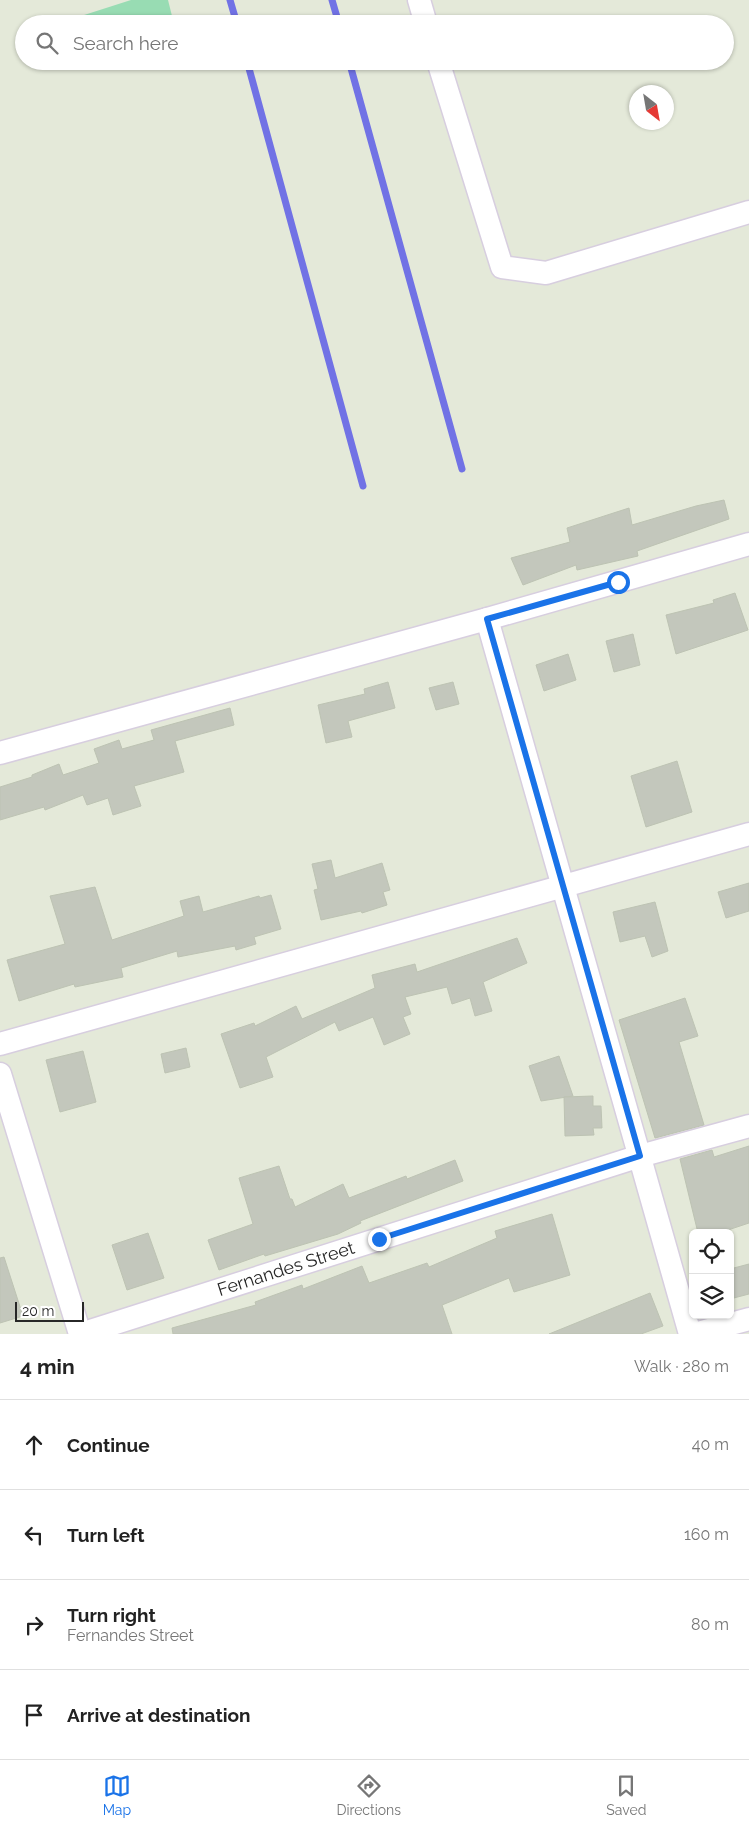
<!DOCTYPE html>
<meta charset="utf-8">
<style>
:root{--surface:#fff;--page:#f2f2f2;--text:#222;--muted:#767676;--line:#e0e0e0;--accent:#1a73e8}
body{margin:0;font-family:Raleway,sans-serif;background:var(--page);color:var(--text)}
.controls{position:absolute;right:15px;bottom:15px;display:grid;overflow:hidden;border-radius:8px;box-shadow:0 1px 4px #0004}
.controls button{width:45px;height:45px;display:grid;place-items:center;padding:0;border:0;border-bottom:1px solid var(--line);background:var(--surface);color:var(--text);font:25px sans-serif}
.compass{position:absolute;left:629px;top:85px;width:45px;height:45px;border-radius:50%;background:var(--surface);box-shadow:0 1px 4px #0004;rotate:149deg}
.scale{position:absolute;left:15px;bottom:12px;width:69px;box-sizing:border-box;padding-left:5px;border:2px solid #272727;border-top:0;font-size:14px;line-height:18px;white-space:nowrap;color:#272727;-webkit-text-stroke:4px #fff;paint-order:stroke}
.stop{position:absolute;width:15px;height:15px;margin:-11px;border:4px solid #1a73e8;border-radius:50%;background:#fff}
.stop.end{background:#1a73e8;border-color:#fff;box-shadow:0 1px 5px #0008}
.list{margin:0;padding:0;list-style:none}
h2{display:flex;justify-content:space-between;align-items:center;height:65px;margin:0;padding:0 20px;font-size:21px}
h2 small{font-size:16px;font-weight:400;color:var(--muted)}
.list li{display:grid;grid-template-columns:32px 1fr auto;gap:15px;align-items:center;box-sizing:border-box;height:90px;padding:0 20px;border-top:1px solid var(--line)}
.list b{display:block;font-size:19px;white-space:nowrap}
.list p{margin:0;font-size:16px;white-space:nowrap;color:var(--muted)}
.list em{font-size:16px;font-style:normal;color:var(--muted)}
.icon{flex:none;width:28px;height:28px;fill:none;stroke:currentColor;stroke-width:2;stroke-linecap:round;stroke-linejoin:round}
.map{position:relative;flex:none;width:749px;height:1334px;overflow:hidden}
.search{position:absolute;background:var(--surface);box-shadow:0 1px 4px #0004;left:15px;right:15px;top:15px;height:55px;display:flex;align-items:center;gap:12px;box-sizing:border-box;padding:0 18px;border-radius:28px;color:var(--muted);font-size:19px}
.sheet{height:425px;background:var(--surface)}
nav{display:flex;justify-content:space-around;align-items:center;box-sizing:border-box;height:70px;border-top:1px solid var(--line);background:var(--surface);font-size:14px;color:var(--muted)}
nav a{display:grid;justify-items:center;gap:2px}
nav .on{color:var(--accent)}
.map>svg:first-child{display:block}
.green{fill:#98dcb3}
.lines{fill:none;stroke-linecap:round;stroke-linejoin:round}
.stream{stroke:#7172e5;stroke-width:7}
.building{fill:#c3c7bc;stroke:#bdc3b3}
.street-casing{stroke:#d7cedf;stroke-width:25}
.street{stroke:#fff;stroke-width:22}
.route{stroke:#1a73e8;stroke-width:6}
.labels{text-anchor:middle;stroke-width:5;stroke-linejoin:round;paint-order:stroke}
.street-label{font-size:18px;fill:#272727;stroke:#fff}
</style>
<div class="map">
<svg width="749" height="1334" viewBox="0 0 749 1334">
<rect width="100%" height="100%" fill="#e4e9d9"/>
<path class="green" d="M131 0H168L173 20 163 24H56Z"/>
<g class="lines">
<g class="stream">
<path d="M230 0 237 24"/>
<path d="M332 0 339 24"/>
<path d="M247 61 363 486"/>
<path d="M349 61 462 469"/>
</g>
</g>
<g class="building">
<path d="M724 500 729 519 637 551 638 556 577 570 576 565 523 585 511 558 570 542 567 528 629 508 632 525 696 506Z"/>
<path d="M735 593 748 630 676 654 666 615 714 603 713 600Z"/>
<path d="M633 634 640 665 614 672 606 641Z"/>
<path d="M568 654 576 680 544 691 536 665Z"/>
<path d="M388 682 395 708 348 721 352 737 326 743 318 705 365 694 364 689Z"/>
<path d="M453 682 459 704 436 710 429 688Z"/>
<path d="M230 708 234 725 175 741 184 772 134 786 141 806 113 815 108 798 87 805 83 795 45 810 44 807 0 820V787L32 777V775L59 764 63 775 99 763 94 749 119 740 122 749 154 740 151 730Z"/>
<path d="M677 761 692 812 646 827 631 776Z"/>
<path d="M331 860 335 878 382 863 390 890 383 892 387 905 362 913 361 911 321 920 314 890 318 889 312 864Z"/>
<path d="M749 883V911L726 918 718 892Z"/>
<path d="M95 887 112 940 184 916 180 901 199 896 203 912 259 896 260 898 271 895 281 929 254 937 256 944 236 950 235 946 178 957 177 951 121 968 123 977 75 987 74 984 19 1001 7 960 65 944 50 896Z"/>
<path d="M655 902 668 951 652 957 645 936 620 942 613 912Z"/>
<path d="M517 938 527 963 483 982 492 1011 475 1016 470 998 452 1004 447 987 405 997 411 1014 403 1017 410 1034 384 1045 373 1017 339 1031 335 1022 266 1057 273 1077 240 1088 221 1034 254 1023 255 1026 296 1006 302 1019 375 988 372 975 415 964 417 972Z"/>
<path d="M685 998 698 1036 679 1042 704 1125 655 1138 619 1020Z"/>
<path d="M186 1048 190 1067 165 1073 161 1054Z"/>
<path d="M83 1051 96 1102 60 1112 46 1060Z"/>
<path d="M559 1056 573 1096 541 1101 529 1066Z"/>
<path d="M593 1096V1106H601L602 1128H593L594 1135 565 1136 564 1097Z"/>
<path d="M749 1146V1223L719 1233H698L680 1159 712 1150 714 1157Z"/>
<path d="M455 1160 463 1181 360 1221 361 1223 338 1234 265 1256 264 1254 219 1270 208 1240 253 1224 239 1178 279 1166 290 1199H292L295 1207 343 1184 349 1198 406 1176 407 1179Z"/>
<path d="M552 1214 570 1275 514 1292 509 1278 442 1305 452 1334H173L172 1328 256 1305 255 1302 302 1285 303 1289 362 1266 369 1283 427 1263 429 1267 497 1238 495 1231Z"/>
<path d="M148 1233 164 1278 127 1290 112 1245Z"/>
<path d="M4 1257 23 1316 0 1323V1258Z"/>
<path d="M749 1264V1294L730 1299V1269Z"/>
<path d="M650 1293 663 1326 641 1334H549Z"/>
</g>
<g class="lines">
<defs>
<g id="street">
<path d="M419 0 426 24"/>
<path d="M438 61 502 267 546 273 749 212"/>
<path d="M487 619 690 1334"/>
<path d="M0 753 487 619 749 544"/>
<path d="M0 1044 749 834"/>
<path d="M0 1074 80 1334"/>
<path id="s1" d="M81 1334 640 1156 749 1126"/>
<path d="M694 1334 749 1319"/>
</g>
</defs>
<use href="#street" class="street-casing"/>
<use href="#street" class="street"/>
</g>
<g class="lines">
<path class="route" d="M379 1239 640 1156 487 619 618 582"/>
</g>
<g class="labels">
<g class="street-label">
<text dy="6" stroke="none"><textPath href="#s1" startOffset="215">Fernandes Street</textPath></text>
</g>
</g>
</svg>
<div class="controls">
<button><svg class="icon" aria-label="locate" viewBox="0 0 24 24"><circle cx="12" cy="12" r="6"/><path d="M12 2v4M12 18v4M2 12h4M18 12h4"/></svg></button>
<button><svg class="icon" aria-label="layers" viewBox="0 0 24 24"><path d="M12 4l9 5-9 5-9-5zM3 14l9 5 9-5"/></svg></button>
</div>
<svg class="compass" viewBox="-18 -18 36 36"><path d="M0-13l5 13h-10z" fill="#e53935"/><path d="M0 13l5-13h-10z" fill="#767676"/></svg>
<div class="scale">20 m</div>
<div class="stop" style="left:618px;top:582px"></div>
<div class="stop end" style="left:379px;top:1239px"></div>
<div class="search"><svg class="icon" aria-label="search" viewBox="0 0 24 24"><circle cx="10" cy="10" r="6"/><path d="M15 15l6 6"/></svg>Search here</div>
</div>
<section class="sheet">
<h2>4 min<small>Walk · 280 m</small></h2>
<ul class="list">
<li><svg class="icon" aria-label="ahead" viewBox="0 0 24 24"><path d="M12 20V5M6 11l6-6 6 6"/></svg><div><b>Continue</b></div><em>40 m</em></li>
<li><svg class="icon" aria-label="left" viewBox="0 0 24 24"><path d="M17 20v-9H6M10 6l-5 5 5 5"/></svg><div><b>Turn left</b></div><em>160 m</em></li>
<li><svg class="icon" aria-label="right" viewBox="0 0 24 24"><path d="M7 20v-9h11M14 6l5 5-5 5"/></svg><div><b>Turn right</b><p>Fernandes Street</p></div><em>80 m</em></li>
<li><svg class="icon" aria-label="arrive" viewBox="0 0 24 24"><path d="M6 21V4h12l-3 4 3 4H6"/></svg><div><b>Arrive at destination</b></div></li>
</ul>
</section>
<nav>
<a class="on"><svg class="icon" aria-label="map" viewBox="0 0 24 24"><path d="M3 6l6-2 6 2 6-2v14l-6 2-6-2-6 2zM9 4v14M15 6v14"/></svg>Map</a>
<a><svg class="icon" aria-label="directions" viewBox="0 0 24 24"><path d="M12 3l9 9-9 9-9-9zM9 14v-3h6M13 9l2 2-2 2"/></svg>Directions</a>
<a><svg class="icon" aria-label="saved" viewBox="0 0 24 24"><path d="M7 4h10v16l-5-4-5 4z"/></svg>Saved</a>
</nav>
